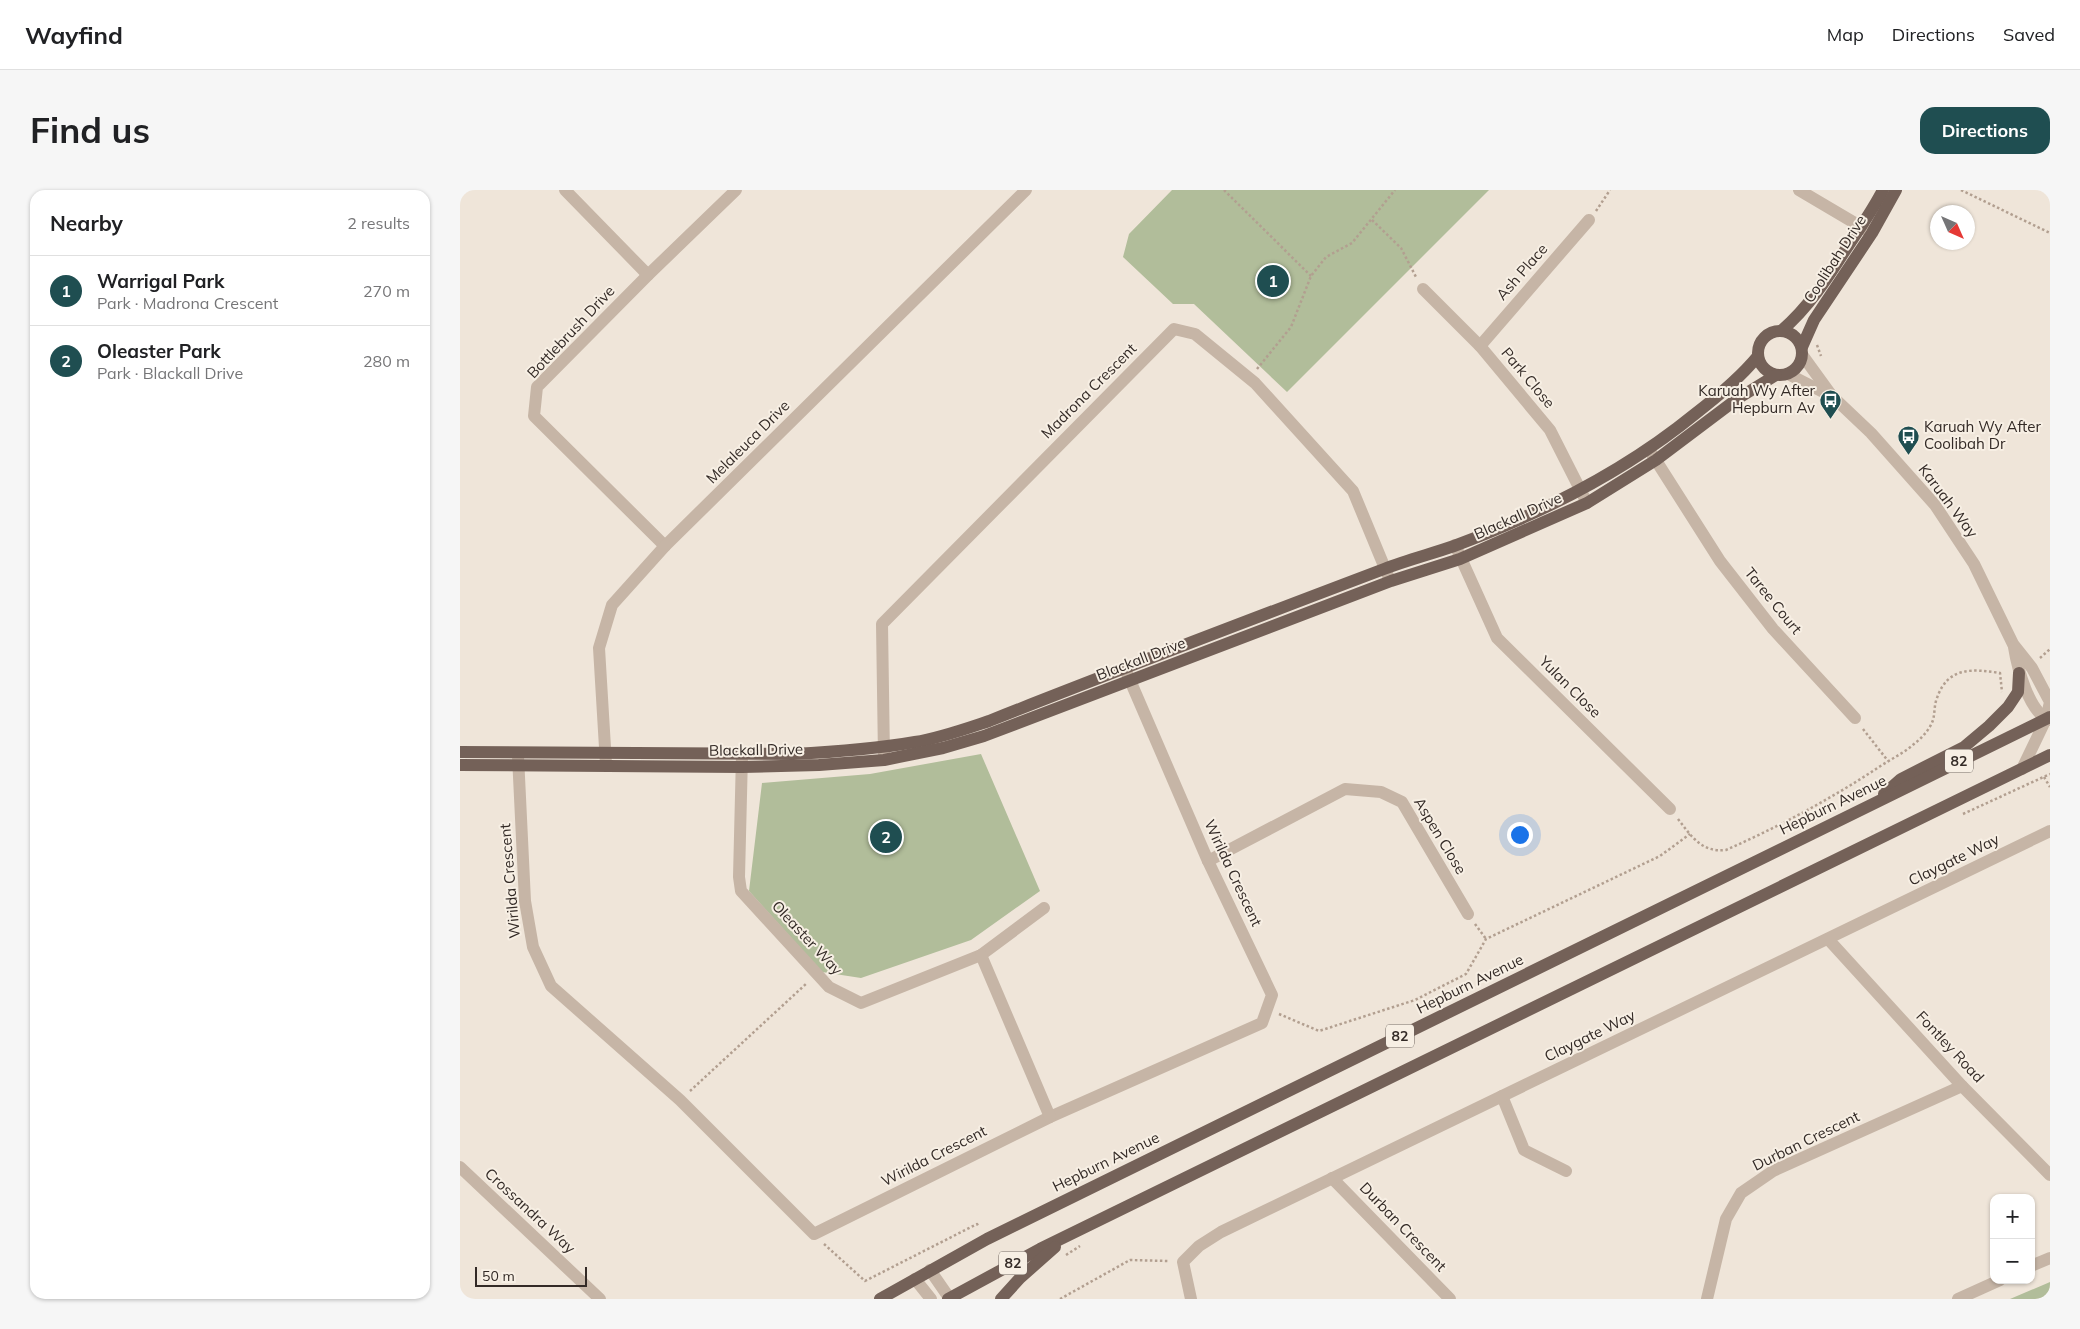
<!DOCTYPE html>
<meta charset="utf-8">
<style>
:root{--surface:#fff;--page:#f6f6f6;--text:#202124;--muted:#757577;--line:#e0e0e0;--accent:#1f4e51}
body{margin:0;font-family:Mulish,sans-serif;background:var(--page);color:var(--text)}
.controls{position:absolute;right:15px;bottom:15px;display:grid;overflow:hidden;border-radius:10px;box-shadow:0 1px 4px #0004}
.controls button{width:45px;height:45px;display:grid;place-items:center;padding:0;border:0;border-bottom:1px solid var(--line);background:var(--surface);color:var(--text);font:25px sans-serif}
.compass{position:absolute;left:1470px;top:15px;width:45px;height:45px;border-radius:50%;background:var(--surface);box-shadow:0 1px 4px #0004;rotate:135deg}
.scale{position:absolute;left:15px;bottom:12px;width:112px;box-sizing:border-box;padding-left:5px;border:2px solid #332a26;border-top:0;font-size:14px;line-height:18px;white-space:nowrap;color:#332a26;-webkit-text-stroke:4px #f7efe4;paint-order:stroke}
.you{position:absolute;left:1059px;top:644px;width:18px;height:18px;margin:-12px;border:4px solid #fff;border-radius:50%;background:#1a73e8;box-shadow:0 0 0 8px #1a73e833}
.badge{display:grid;place-items:center;width:32px;height:32px;border-radius:50%;background:var(--accent);color:#fff;font-size:16px;font-weight:700}
.pin{position:absolute;translate:-50% -50%;border:2px solid #fff;box-shadow:0 1px 5px #0006}
.list{margin:0;padding:0;list-style:none}
h2{display:flex;justify-content:space-between;align-items:center;height:65px;margin:0;padding:0 20px;font-size:21px}
h2 small{font-size:16px;font-weight:400;color:var(--muted)}
.list li{display:grid;grid-template-columns:32px 1fr auto;gap:15px;align-items:center;box-sizing:border-box;height:70px;padding:0 20px;border-top:1px solid var(--line)}
.list b{display:block;font-size:19px;white-space:nowrap}
.list p{margin:0;font-size:16px;white-space:nowrap;color:var(--muted)}
.list em{font-size:16px;font-style:normal;color:var(--muted)}
.map{position:relative;flex:none;width:1590px;height:1109px;overflow:hidden;border-radius:15px}
header{display:flex;align-items:center;gap:30px;box-sizing:border-box;height:70px;padding:0 25px;background:var(--surface);border-bottom:1px solid var(--line)}
header strong{font-size:24px}
nav{display:flex;gap:28px;margin-inline-start:auto;font-size:18px}
.intro{display:flex;align-items:center;justify-content:space-between;box-sizing:border-box;height:120px;padding:0 30px}
h1{margin:0;font-size:35px}
.button{padding:12px 22px;border-radius:15px;background:var(--accent);color:#fff;font-size:18px;font-weight:700}
main{display:flex;gap:30px;padding:0 30px}
aside{flex:1;background:var(--surface);border-radius:15px;box-shadow:0 1px 4px #0004}
.map>svg:first-child{display:block}
.green{fill:#b1bd9a}
.lines{fill:none;stroke-linecap:round;stroke-linejoin:round}
.path{stroke:#b29f90;stroke-width:2.5;stroke-dasharray:2.5 2.5;stroke-linecap:butt}
.minor{stroke:#c6b5a6;stroke-width:12}
.major{stroke:#746158;stroke-width:12}
.labels{text-anchor:middle;stroke-width:4;stroke-linejoin:round;paint-order:stroke}
.shield{fill:#f7efe4;stroke:#6e655f;stroke-width:1}
.shield-label{font-size:14px;font-weight:bold;fill:#332a26}
.street-label{font-size:15px;fill:#332a26;stroke:#f7efe4}
.poi-label{font-size:15px;fill:#332a26;stroke:#f7efe4;text-anchor:end}
</style>
<header>
<strong>Wayfind</strong>
<nav><a>Map</a><a>Directions</a><a>Saved</a></nav>
</header>
<div class="intro"><h1>Find us</h1><a class="button">Directions</a></div>
<main>
<aside>
<h2>Nearby<small>2 results</small></h2>
<ul class="list">
<li><span class="badge">1</span><div><b>Warrigal Park</b><p>Park · Madrona Crescent</p></div><em>270 m</em></li>
<li><span class="badge">2</span><div><b>Oleaster Park</b><p>Park · Blackall Drive</p></div><em>280 m</em></li>
</ul>
</aside>
<div class="map">
<svg width="1590" height="1109" viewBox="0 0 1590 1109">
<rect width="100%" height="100%" fill="#efe5d9"/>
<g class="green">
<path d="M712 0H1029L827 202 734 114H713L663 67 669 44Z"/>
<path d="M521 564 580 701 511 750 401 788 362 782 289 701 302 593 410 584Z"/>
<path d="M1590 1092V1109H1550Z"/>
</g>
<g class="lines">
<g class="path">
<path d="M764 0 851 86"/>
<path d="M1501 0 1590 43"/>
<path d="M1136 21 1150 0"/>
<path d="M912 30 941 58 956 87"/>
<path d="M1357 155 1361 166"/>
<path d="M797 179 831 137 851 86 866 67 892 53 935 0"/>
<path d="M1580 468 1590 459"/>
<path d="M1403 539 1428 571"/>
<path d="M1584 587 1590 597"/>
<path d="M1503 624 1590 584"/>
<path d="M1218 629C1231 646 1242 663 1266 660 1318 637 1371 609 1419 577 1431 569 1444 563 1454 554 1462 548 1470 539 1473 530 1475 523 1474 515 1477 508 1488 476 1513 479 1540 483L1542 502"/>
<path d="M1015 734 1026 749"/>
<path d="M819 824 859 841 955 810 1006 784 1026 749 1200 666 1230 644"/>
<path d="M230 901 347 793"/>
<path d="M364 1054 405 1091 517 1034 519 1037"/>
<path d="M606 1065 620 1056"/>
<path d="M600 1109 670 1070 709 1071"/>
</g>
<g class="minor">
<path d="M105 0 188 85"/>
<path d="M1339 0 1410 42"/>
<path d="M963 99 1020 156 1090 240 1127 313"/>
<path d="M1020 156 1129 30"/>
<path d="M1343 166 1372 206 1411 243 1475 315 1514 374 1553 454 1572 478 1590 512 1586 529 1562 579"/>
<path d="M1328 184 1367 204"/>
<path d="M1190 261 1260 371 1313 439 1395 528"/>
<path d="M995 355 1037 448 1210 619"/>
<path d="M205 356 74 226 77 197 188 85 276 0"/>
<path d="M1554 457C1557 476 1569 524 1590 530"/>
<path d="M282 565 279 687 281 701 369 797 401 813 521 765 584 718"/>
<path d="M58 566 65 711 73 757 91 796 220 910 354 1044 590 927 802 833 812 805 748 671 666 481"/>
<path d="M424 567 422 434 714 139 735 144 795 193 893 301 929 388"/>
<path d="M146 574 139 458 152 415 205 356 566 0"/>
<path d="M748 671 885 599 921 602 942 612 1008 724"/>
<path d="M1368 749 1502 896 1590 985"/>
<path d="M521 765 590 927"/>
<path d="M1042 906 1064 960 1106 981"/>
<path d="M0 977 140 1109"/>
<path d="M872 988 990 1109"/>
<path d="M1571 1076 1590 1068"/>
<path d="M470 1080 490 1109"/>
<path d="M455 1089 471 1109"/>
<path d="M731 1109 723 1072 739 1056 761 1042 1590 641"/>
<path d="M1247 1109 1266 1029 1281 1003 1313 981 1502 896"/>
<path d="M1498 1109 1540 1090"/>
</g>
<g class="major">
<circle cx="1320" cy="163" r="22"/>
<path d="M1321 141C1348 118 1367 89 1386 59 1399 40 1412 21 1423 0"/>
<path d="M1342 157 1354 130 1412 43 1436 0"/>
<path d="M0 562 333 564C373 562 415 559 455 552 480 548 505 539 529 531 660 479 792 429 924 379 947 370 971 364 994 356 1080 324 1164 282 1235 224 1258 206 1280 188 1298 166"/>
<path d="M0 575 282 577 359 575 424 570 483 558 524 546 931 391 1000 369 1127 313 1196 270 1277 209 1316 185"/>
<path d="M1424 604 1441 589 1504 557 1529 536 1548 517 1558 502 1559 483"/>
<path d="M420 1109 527 1049 1590 527"/>
<path d="M488 1109 580 1059 1590 565"/>
<path d="M541 1109 560 1088 595 1057"/>
</g>
</g>
<defs>
<symbol id="bus-pin" viewBox="-11 -11 22 30"><path d="M0 17L-7.5 6A9.5 9.5 0 1 1 7.5 6Z" fill="#1f4e51" stroke="#f7efe4"/><path d="M-5-6H5V4H4V6H2V4H-2V6H-4V4H-5ZM-3.5-4V0h7V-4ZM-3.5 1.2v1.5H-2V1.2ZM2 1.2v1.5H3.5V1.2Z" fill="#fff"/></symbol>
</defs>
<g fill-rule="evenodd">
<use href="#bus-pin" x="1358" y="198" width="25" height="34"/>
<use href="#bus-pin" x="1436" y="234" width="25" height="34"/>
</g>
<g class="labels">
<g class="shield">
<rect x="1485" y="559.5" width="28" height="23" rx="4"/>
<rect x="926" y="834.5" width="28" height="23" rx="4"/>
<rect x="539" y="1061.5" width="28" height="23" rx="4"/>
</g>
<g class="shield-label">
<text x="1499" y="576">82</text>
<text x="940" y="851">82</text>
<text x="553" y="1078">82</text>
</g>
<g class="street-label">
<text transform="translate(1375 69) rotate(-57)" y="5">Coolibah Drive</text>
<text transform="translate(1062 82) rotate(-49)" y="5">Ash Place</text>
<text transform="translate(111 142) rotate(-47)" y="5">Bottlebrush Drive</text>
<text transform="translate(1068 188) rotate(50)" y="5">Park Close</text>
<text transform="translate(629 201) rotate(-45)" y="5">Madrona Crescent</text>
<text transform="translate(288 252) rotate(-45)" y="5">Melaleuca Drive</text>
<text transform="translate(1488 311) rotate(53)" y="5">Karuah Way</text>
<text transform="translate(1058 326) rotate(-24)" y="5">Blackall Drive</text>
<text transform="translate(1313 411) rotate(51)" y="5">Taree Court</text>
<text transform="translate(681 469) rotate(-21)" y="5">Blackall Drive</text>
<text transform="translate(1110 497) rotate(45)" y="5">Yulan Close</text>
<text transform="translate(296 560) rotate(-1)" y="5">Blackall Drive</text>
<text transform="translate(1373 615) rotate(-26)" y="5">Hepburn Avenue</text>
<text transform="translate(980 646) rotate(59)" y="5">Aspen Close</text>
<text transform="translate(1494 670) rotate(-26)" y="5">Claygate Way</text>
<text transform="translate(773 683) rotate(65)" y="5">Wirilda Crescent</text>
<text transform="translate(50 691) rotate(-95)" y="5">Wirilda Crescent</text>
<text transform="translate(347 748) rotate(47)" y="5">Oleaster Way</text>
<text transform="translate(1010 794) rotate(-26)" y="5">Hepburn Avenue</text>
<text transform="translate(1130 846) rotate(-26)" y="5">Claygate Way</text>
<text transform="translate(1490 857) rotate(47)" y="5">Fontley Road</text>
<text transform="translate(1346 951) rotate(-26)" y="5">Durban Crescent</text>
<text transform="translate(474 966) rotate(-27)" y="5">Wirilda Crescent</text>
<text transform="translate(646 972) rotate(-26)" y="5">Hepburn Avenue</text>
<text transform="translate(70 1021) rotate(43)" y="5">Crossandra Way</text>
<text transform="translate(943 1037) rotate(46)" y="5">Durban Crescent</text>
</g>
<g class="poi-label">
<text x="1355" y="206">Karuah Wy After<tspan x="1355" dy="17">Hepburn Av</tspan></text>
<text x="1464" y="242" text-anchor="start">Karuah Wy After<tspan x="1464" dy="17">Coolibah Dr</tspan></text>
</g>
</g>
</svg>
<div class="controls">
<button>+</button>
<button>−</button>
</div>
<svg class="compass" viewBox="-18 -18 36 36"><path d="M0-13l5 13h-10z" fill="#e53935"/><path d="M0 13l5-13h-10z" fill="#757577"/></svg>
<div class="scale">50 m</div>
<div class="you"></div>
<div class="pin badge" style="left:813px;top:91px">1</div>
<div class="pin badge" style="left:426px;top:647px">2</div>
</div>
</main>
